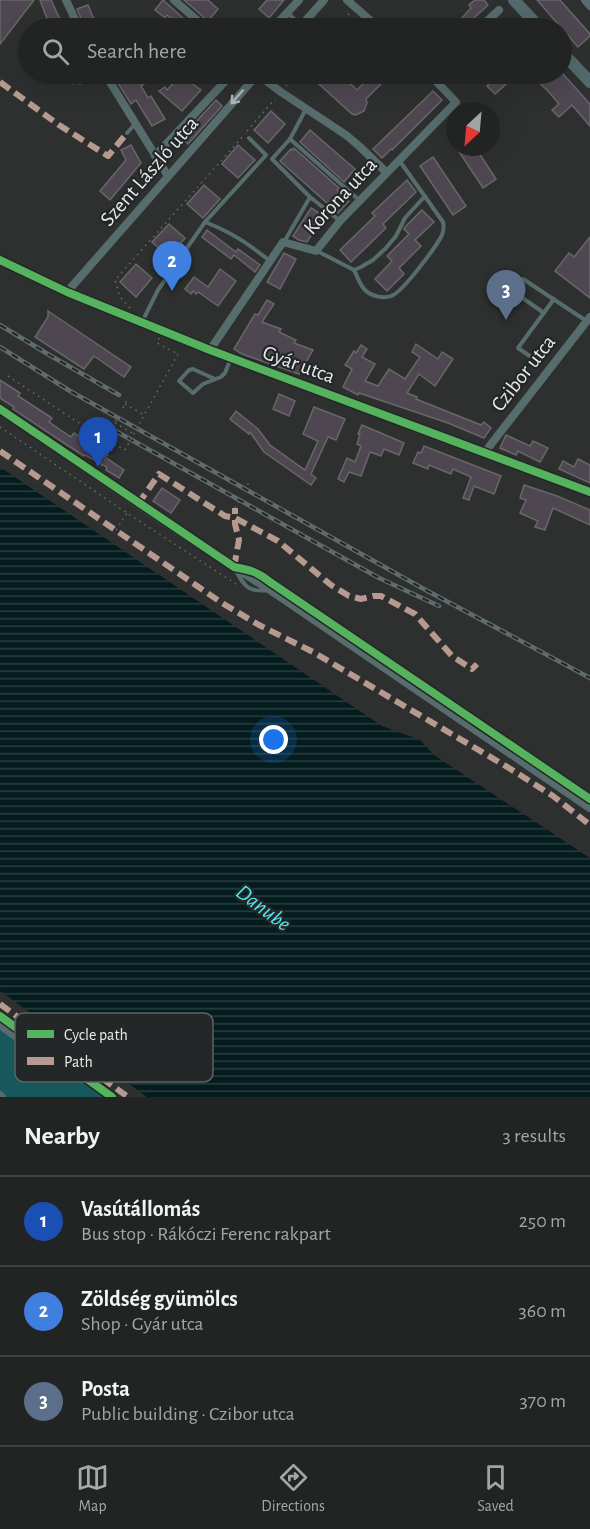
<!DOCTYPE html>
<meta charset="utf-8">
<style>
:root{--surface:#222424;--page:#2a2c2c;--text:#f1f3f6;--muted:#a2a4a6;--line:#3f4141;--accent:#a8aaaa}
body{margin:0;font-family:"Alegreya Sans",sans-serif;background:var(--page);color:var(--text)}
.compass{position:absolute;left:446px;top:102px;width:54px;height:54px;border-radius:50%;background:var(--surface);box-shadow:0 6px 24px #0002;rotate:206deg}
.you{position:absolute;left:274px;top:740px;width:21px;height:21px;margin:-15px;border:4px solid #fff;border-radius:50%;background:#1a73e8;box-shadow:0 0 0 9px #1a73e833}
.badge{display:grid;place-items:center;width:39px;height:39px;border-radius:50%;background:var(--accent);color:#fff;font-size:20px;font-weight:700}
.pin{position:absolute;translate:-50% -50px;filter:drop-shadow(0 2px 3px #0008)}
.pin::after{content:'';position:absolute;top:32px;width:21px;height:18px;background:inherit;clip-path:polygon(0 0,100% 0,50% 100%)}
.list{margin:0;padding:0;list-style:none}
h2{display:flex;justify-content:space-between;align-items:center;height:78px;margin:0;padding:0 24px;font-size:26px}
h2 small{font-size:20px;font-weight:400;color:var(--muted)}
.list li{display:grid;grid-template-columns:39px 1fr auto;gap:18px;align-items:center;box-sizing:border-box;height:90px;padding:0 24px;border-top:2px solid var(--line)}
.list b{display:block;font-size:22px;white-space:nowrap}
.list p{margin:0;font-size:20px;white-space:nowrap;color:var(--muted)}
.list em{font-size:20px;font-style:normal;color:var(--muted)}
.icon{flex:none;width:33px;height:33px;fill:none;stroke:currentColor;stroke-width:2;stroke-linecap:round;stroke-linejoin:round}
.map{position:relative;flex:none;width:590px;height:1097px;overflow:hidden}
.search{position:absolute;background:var(--surface);box-shadow:0 6px 24px #0002;left:18px;right:18px;top:18px;height:66px;display:flex;align-items:center;gap:15px;box-sizing:border-box;padding:0 21px;border-radius:33px;color:var(--muted);font-size:22px}
.sheet{height:348px;background:var(--surface)}
nav{display:flex;justify-content:space-around;align-items:center;box-sizing:border-box;height:84px;border-top:2px solid var(--line);background:var(--surface);font-size:16px;color:var(--muted)}
nav a{display:grid;justify-items:center;gap:3px}
nav .on{color:var(--accent)}
.map>svg:first-child{display:block}
.garden{fill:#16585b}
.water{fill:url(#water-rules)}
.building{fill:#4e4751;stroke:#676768;stroke-width:1.5}
.lines{fill:none;stroke-linecap:round;stroke-linejoin:round}
.path{stroke:#626f70;stroke-width:1.5;stroke-dasharray:1.5 4.5;stroke-linecap:butt}
.service{stroke:#576c6d;stroke-width:4}
.minor{stroke:#576c6d;stroke-width:8}
.tertiary{stroke:#576c6d;stroke-width:10}
.primary{stroke:#526a6c;stroke-width:12}
.rail-casing{stroke:#606c6c;stroke-width:4.5}
.rail{stroke:#232727;stroke-width:2;stroke-dasharray:7;stroke-linecap:butt}
.path-bridge{stroke:#626f70;stroke-width:1.5;stroke-dasharray:1.5 4.5;stroke-linecap:butt}
.quiet{stroke:#b69a8f;stroke-width:6;stroke-dasharray:12 6;stroke-linecap:butt}
.cycleway-casing{stroke:#232727;stroke-width:11}
.cycleway{stroke:#56b35d;stroke-width:8}
.oneway{stroke:#afb8b9}
.labels{text-anchor:middle;stroke-width:4.5;stroke-linejoin:round;paint-order:stroke}
.street-label{font-size:21px;fill:#e9ebeb;stroke:#232727}
.water-label{font-size:22px;font-style:italic;fill:#52e5ed;stroke:#232727}
.key{fill:#232727;stroke:#5e6262;stroke-width:1.5}
.key-label{font-size:16px;fill:#e9ebeb}
</style>
<div class="map">
<svg width="590" height="1097" viewBox="0 0 590 1097">
<defs>
<pattern id="water-rules" width="6" height="5" patternUnits="userSpaceOnUse" patternTransform="scale(1.5)"><rect width="6" height="5" fill="#041c1e"/><path d="M0 2.5h6" fill="none" stroke="#293d3f"/></pattern>
</defs>
<rect width="100%" height="100%" fill="#2e3030"/>
<path class="garden" d="M0 1029 19 1036 109 1097H0Z"/>
<path class="water" d="M0 467 382 726 420 740 434 755 590 858V1097H147L0 991Z"/>
<g class="building">
<path d="M0 0H34L0 44Z"/>
<path d="M40 0H51L64 28H44L49 24Z"/>
<path d="M163 0 184 19 179 25 167 15 165 18 155 10Z"/>
<path d="M184 0H208L218 9 208 21Z"/>
<path d="M267 0H284L269 18 259 9Z"/>
<path d="M475 0H484L488 5 474 18 466 28H453L471 8 469 5Z"/>
<path d="M537 0H560L590 34V36L578 47Z"/>
<path d="M88 5 96 24 85 28 77 9Z"/>
<path d="M66 74H97L80 84 78 81 73 84Z"/>
<path d="M127 74H138L144 84 141 86 148 98 151 96 165 119 152 126 136 100 131 104 116 80Z"/>
<path d="M308 74H340L357 90 373 74H391L366 99 367 103 364 111 356 115 352 114Z"/>
<path d="M500 74H517L495 94 487 86Z"/>
<path d="M530 74H563L590 104V126L572 105 559 117 552 110 559 104 548 91Z"/>
<path d="M179 77 187 83 188 81 201 90 182 111 159 91 165 87 167 90Z"/>
<path d="M433 91 442 100 392 150 391 149 382 158 373 149Z"/>
<path d="M216 100 222 106 188 144 181 138Z"/>
<path d="M271 111 285 124 268 143 254 130Z"/>
<path d="M310 130 355 169 344 182 300 142Z"/>
<path d="M131 145 141 163 110 200 100 191 126 160 121 150Z"/>
<path d="M238 145 255 160 238 178 222 164Z"/>
<path d="M456 147H475L496 179 483 188Z"/>
<path d="M294 148 339 188 337 190 349 201 338 213 280 161 291 149 293 150Z"/>
<path d="M433 157 466 206 453 215 420 166Z"/>
<path d="M407 180 416 192 383 224 386 228 351 262 340 250 375 216 372 213Z"/>
<path d="M204 185 220 199 203 218 187 204Z"/>
<path d="M311 208 324 216 307 242 299 240 293 236Z"/>
<path d="M422 210 434 222 415 240 421 246 399 268 404 274 387 291 375 279 392 261 387 256 409 234 404 229 405 227Z"/>
<path d="M169 224 185 238 169 257 152 242Z"/>
<path d="M207 230 236 252 238 249 260 265 255 272 234 255 231 259 202 237Z"/>
<path d="M590 237V298L555 271 569 253 574 257Z"/>
<path d="M284 253 296 259 280 289 267 282Z"/>
<path d="M136 264 152 278 136 297 120 282Z"/>
<path d="M220 269 236 281 218 306 198 292 196 294 193 291 191 294 185 289 194 277 208 287Z"/>
<path d="M267 300 274 304 262 322 281 329 279 332 296 340 294 343 313 350 299 374 242 354 234 349 255 314 258 315Z"/>
<path d="M48 311 131 367 124 377 94 356 84 369 35 337 48 317Z"/>
<path d="M416 344 438 359 442 352 453 359 435 386 419 374 407 393 417 397 416 399 481 425 484 422 491 428 484 438 448 423 359 393 358 395 343 387 352 369 345 365 354 351 356 353 361 345 367 349 362 357 375 364 365 381 378 386 389 369 405 379 420 357 412 352Z"/>
<path d="M0 380 20 393 18 396 52 418 49 422 71 437 74 433 93 446 97 441 110 449 105 457 124 470 119 478 106 470 107 467 85 455 84 456 64 443 13 409 14 407 0 398Z"/>
<path d="M279 394 295 401 289 416 273 409Z"/>
<path d="M314 407 345 419 336 440 328 437 311 474 316 478 311 485 264 452 250 432 249 434 230 419 236 411 258 429 270 445 305 470 318 441 303 434Z"/>
<path d="M362 425 404 443 399 455 384 449 381 456 370 452 361 476 349 472 344 482 338 479 347 458 355 462 361 446 357 444 360 434H358Z"/>
<path d="M506 435 530 446 533 441 548 448 540 462 518 451 516 455 500 448Z"/>
<path d="M424 446 501 476 494 494 474 486 469 500 463 498 471 477 453 469 451 474 429 465 428 469 413 463 418 452 421 453Z"/>
<path d="M578 459 590 465V483L559 469 563 461 574 467Z"/>
<path d="M524 485 557 496 590 510V525L553 508 545 530 535 527 538 521 520 513 526 500 520 498Z"/>
<path d="M162 488 180 500 171 513 153 501Z"/>
</g>
<g class="lines">
<g class="path">
<path d="M336 28 350 13"/>
<path d="M286 86 298 74"/>
<path d="M247 131 275 99"/>
<path d="M130 308 120 297 115 280 244 135"/>
<path d="M159 338 157 343 178 354"/>
<path d="M8 376 88 429 125 450"/>
<path d="M125 404 144 415"/>
<path d="M123 408 127 400"/>
<path d="M115 423 134 434"/>
<path d="M0 427 127 513 236 584"/>
<path d="M113 427 117 419"/>
<path d="M101 466 115 445"/>
<path d="M245 490 250 480"/>
<path d="M235 508 241 498"/>
<path d="M116 530 127 513"/>
</g>
<g class="service">
<path d="M288 13 301 26"/>
<path d="M306 109 290 139 272 159 310 197 339 220"/>
<path d="M127 133 135 124"/>
<path d="M290 139 359 200"/>
<path d="M205 222C233 233 247 243 270 261"/>
<path d="M284 242 310 197"/>
<path d="M317 251 354 270 361 267 373 260 386 248 396 236 405 218 425 196"/>
<path d="M354 270C357 276 360 285 365 290 371 296 383 299 391 296 402 293 436 247 442 235 444 230 444 227 443 222L399 160"/>
<path d="M523 279 585 320"/>
<path d="M514 292 544 313"/>
<path d="M142 322 158 290 205 222 266 155 249 138"/>
<path d="M540 363 518 348 554 299"/>
<path d="M215 379 193 369 189 370 179 381 193 393 203 384 221 377 225 373 231 358"/>
<path d="M234 567C250 570 269 572 272 590 247 593 245 587 234 567Z"/>
</g>
<g class="minor">
<path d="M66 0 79 28"/>
<path d="M174 0 206 28"/>
<path d="M347 0 379 28"/>
<path d="M585 0 590 6"/>
<path d="M273 28 299 0"/>
<path d="M299 28 324 0"/>
<path d="M480 28 499 10"/>
<path d="M105 74 168 176"/>
<path d="M257 74 281 92 346 135 359 146 386 172"/>
<path d="M155 156 232 74"/>
<path d="M0 260 67 292 210 350 590 492"/>
<path d="M67 292 258 74"/>
<path d="M210 350 283 242 316 251 340 221 456 102 429 74"/>
<path d="M485 452 590 317"/>
<path d="M0 1025 15 1036"/>
<path d="M0 1095 2 1097"/>
</g>
<path class="tertiary" d="M0 409C90 470 179 533 272 590L590 807"/>
<g class="primary">
<path d="M514 0 540 28"/>
<path d="M562 52 590 82"/>
</g>
<defs>
<g id="rail">
<path d="M0 325 51 356 119 395"/>
<path d="M0 347 70 391 422 588 590 678"/>
<path d="M103 424 379 578 439 606"/>
</g>
</defs>
<use href="#rail" class="rail-casing"/>
<use href="#rail" class="rail"/>
<path class="path-bridge" d="M125 450 178 354"/>
<g class="quiet">
<path d="M0 82 59 125 108 156 127 133"/>
<path d="M0 451 222 603 259 625 313 652 509 768 553 796 590 825"/>
<path d="M138 504 159 474 225 516 235 518 278 541 331 585 349 596 361 599 373 596H381L415 614 452 656 472 669 477 664"/>
<path d="M234 567 239 540 235 524V508"/>
<path d="M0 1004 128 1097"/>
</g>
<defs>
<g id="cycleway">
<path d="M0 260 67 292 210 350 590 492"/>
<path d="M0 409 234 567C250 570 258 572 270 582L590 799"/>
<path d="M0 1016 112 1097"/>
</g>
</defs>
<use href="#cycleway" class="cycleway-casing"/>
<use href="#cycleway" class="cycleway"/>
</g>
<defs><path id="oneway-shaft" d="M-6 0H5M1.5-3L5.5 0L1.5 3" fill="none" stroke-width="1.6" stroke-linecap="round" stroke-linejoin="round" transform="scale(1.5)"/></defs>
<use class="oneway" href="#oneway-shaft" transform="translate(237 97) rotate(131)"/>
<g class="labels">
<g class="street-label">
<text transform="translate(149 171) rotate(-49)" y="7">Szent László utca</text>
<text transform="translate(340 196) rotate(-47)" y="7">Korona utca</text>
<text transform="translate(299 364) rotate(20)" y="7">Gyár utca</text>
<text transform="translate(523 373) rotate(-52)" y="7">Czibor utca</text>
</g>
<g class="water-label">
<text transform="translate(264 907) rotate(37)" y="8">Danube</text>
</g>
</g>
<rect x="15" y="1013" width="198" height="69" rx="9" class="key"/>
<rect x="27" y="1030" width="27" height="8" fill="#56b35d"/>
<rect x="27" y="1057" width="27" height="8" fill="#b69a8f"/>
<g class="key-label">
<text x="64" y="1040">Cycle path</text>
<text x="64" y="1067">Path</text>
</g>
</svg>
<svg class="compass" viewBox="-18 -18 36 36"><path d="M0-13l5 13h-10z" fill="#e53935"/><path d="M0 13l5-13h-10z" fill="#a2a4a6"/></svg>
<div class="you"></div>
<div class="pin badge" style="left:98px;top:467px;background:#1a4fb4">1</div>
<div class="pin badge" style="left:172px;top:291px;background:#3f7fe0">2</div>
<div class="pin badge" style="left:506px;top:320px;background:#5c6f8a">3</div>
<div class="search"><svg class="icon" aria-label="search" viewBox="0 0 24 24"><circle cx="10" cy="10" r="6"/><path d="M15 15l6 6"/></svg>Search here</div>
</div>
<section class="sheet">
<h2>Nearby<small>3 results</small></h2>
<ul class="list">
<li><span class="badge" style="background:#1a4fb4">1</span><div><b>Vasútállomás</b><p>Bus stop · Rákóczi Ferenc rakpart</p></div><em>250 m</em></li>
<li><span class="badge" style="background:#3f7fe0">2</span><div><b>Zöldség gyümölcs</b><p>Shop · Gyár utca</p></div><em>360 m</em></li>
<li><span class="badge" style="background:#5c6f8a">3</span><div><b>Posta</b><p>Public building · Czibor utca</p></div><em>370 m</em></li>
</ul>
</section>
<nav>
<a class="on"><svg class="icon" aria-label="map" viewBox="0 0 24 24"><path d="M3 6l6-2 6 2 6-2v14l-6 2-6-2-6 2zM9 4v14M15 6v14"/></svg>Map</a>
<a><svg class="icon" aria-label="directions" viewBox="0 0 24 24"><path d="M12 3l9 9-9 9-9-9zM9 14v-3h6M13 9l2 2-2 2"/></svg>Directions</a>
<a><svg class="icon" aria-label="saved" viewBox="0 0 24 24"><path d="M7 4h10v16l-5-4-5 4z"/></svg>Saved</a>
</nav>
